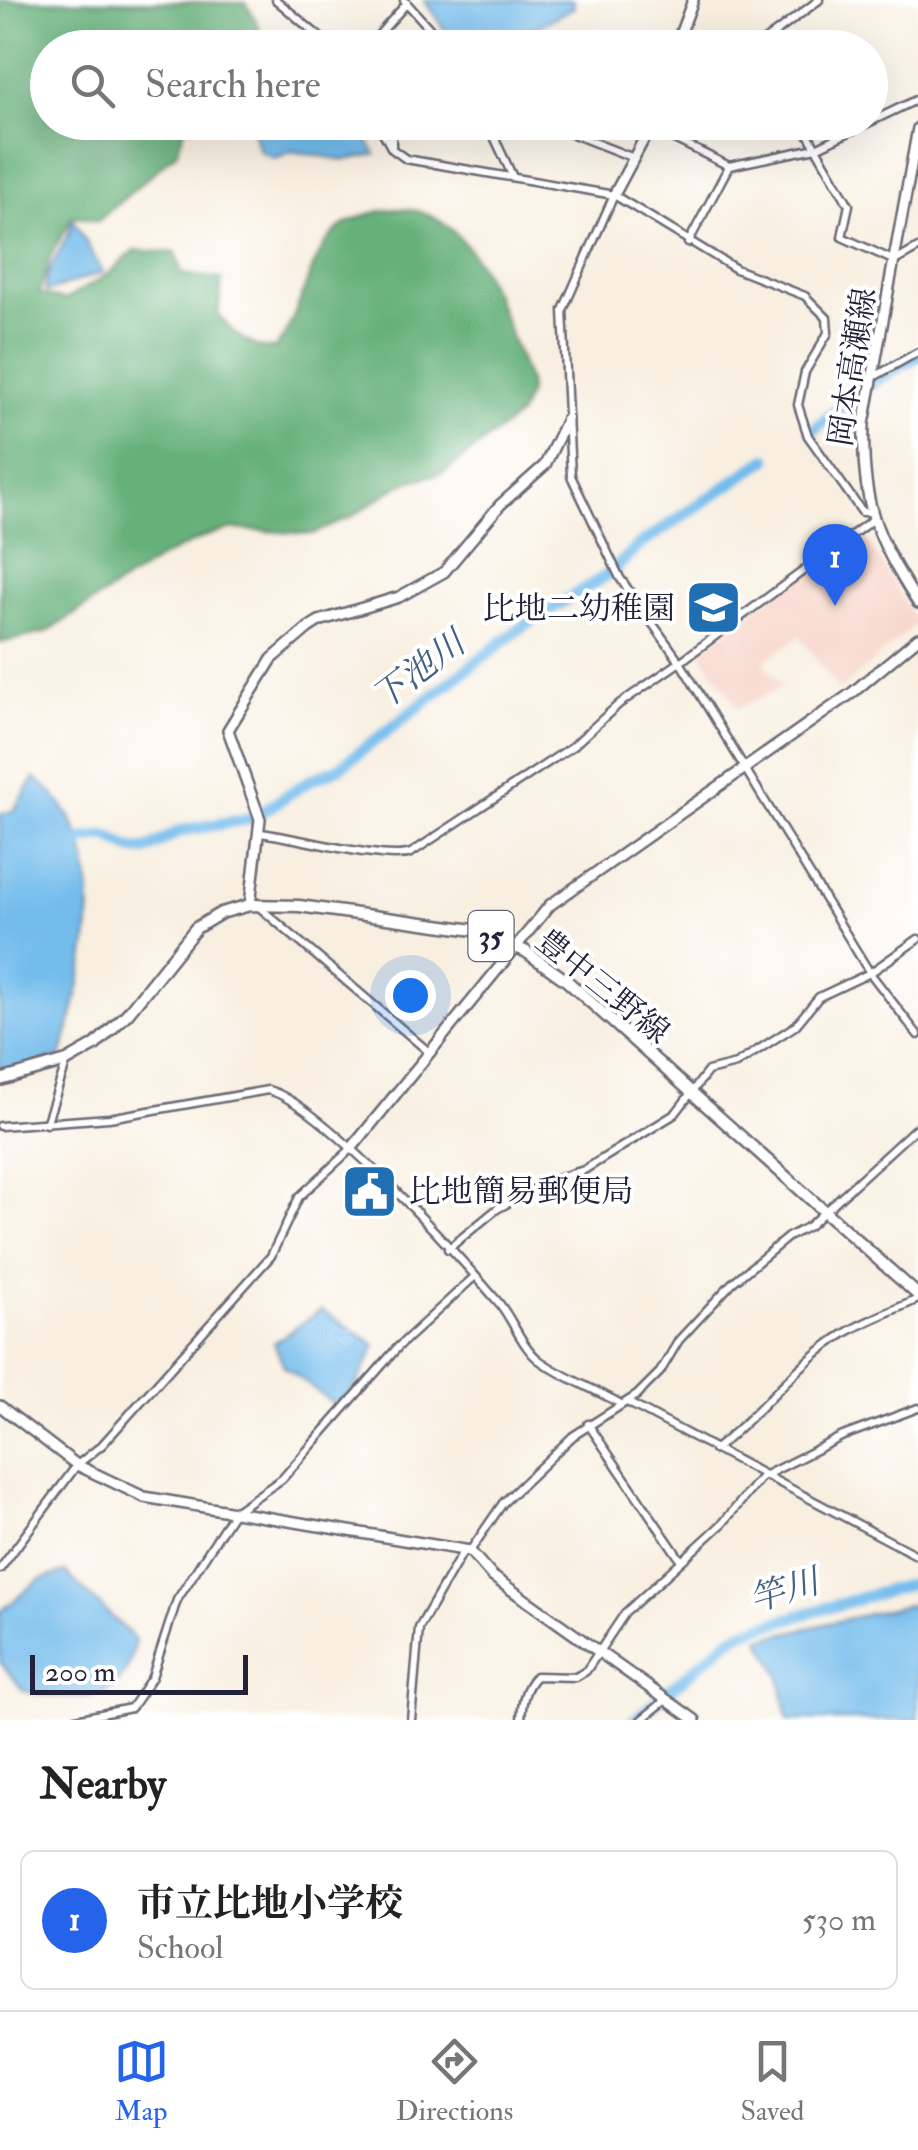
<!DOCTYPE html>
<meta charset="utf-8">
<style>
:root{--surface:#fff;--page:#f2f2f2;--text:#222;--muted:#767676;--line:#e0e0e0;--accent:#2563eb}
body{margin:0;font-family:"IM FELL Double Pica","Noto Serif JP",serif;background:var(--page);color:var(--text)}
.scale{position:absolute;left:30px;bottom:25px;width:218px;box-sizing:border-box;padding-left:10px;border:5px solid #22223b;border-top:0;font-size:28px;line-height:35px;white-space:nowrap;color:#22223b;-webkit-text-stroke:8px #fff;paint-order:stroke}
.you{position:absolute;left:410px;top:995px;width:35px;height:35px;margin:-25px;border:8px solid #fff;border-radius:50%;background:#1a73e8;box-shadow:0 0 0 15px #1a73e833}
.badge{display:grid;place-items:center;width:65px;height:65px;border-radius:50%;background:var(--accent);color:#fff;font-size:32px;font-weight:700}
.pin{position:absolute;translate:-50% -82px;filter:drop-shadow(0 2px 5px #0008)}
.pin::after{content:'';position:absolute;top:52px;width:35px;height:30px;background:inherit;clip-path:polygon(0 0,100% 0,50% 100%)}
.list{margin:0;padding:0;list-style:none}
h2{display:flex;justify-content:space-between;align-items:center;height:130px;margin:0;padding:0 40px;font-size:42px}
h2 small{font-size:32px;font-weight:400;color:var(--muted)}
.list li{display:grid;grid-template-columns:65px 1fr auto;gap:30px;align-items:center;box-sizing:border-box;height:140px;margin:0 20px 20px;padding:0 20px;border:2px solid var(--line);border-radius:15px}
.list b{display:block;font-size:38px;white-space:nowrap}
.list p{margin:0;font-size:32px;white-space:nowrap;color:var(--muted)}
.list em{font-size:32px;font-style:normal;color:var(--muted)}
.icon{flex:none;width:55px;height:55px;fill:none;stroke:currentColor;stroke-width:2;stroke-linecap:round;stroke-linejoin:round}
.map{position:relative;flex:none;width:918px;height:1720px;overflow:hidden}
.search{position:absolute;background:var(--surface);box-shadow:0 10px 40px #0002;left:30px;right:30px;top:30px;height:110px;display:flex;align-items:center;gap:25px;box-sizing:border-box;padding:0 35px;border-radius:55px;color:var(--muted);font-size:38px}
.sheet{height:290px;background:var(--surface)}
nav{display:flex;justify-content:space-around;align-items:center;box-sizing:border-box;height:140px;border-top:2px solid var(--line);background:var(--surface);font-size:28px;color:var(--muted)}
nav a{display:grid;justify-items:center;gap:5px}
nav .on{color:var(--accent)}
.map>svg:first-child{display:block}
.built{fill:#f6d2c5}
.forest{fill:#66b17a;stroke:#446a5a;stroke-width:2.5}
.water{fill:#73bcec;stroke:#4a6f94;stroke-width:2.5}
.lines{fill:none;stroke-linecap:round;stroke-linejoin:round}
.river{stroke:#73bcec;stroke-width:12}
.street-casing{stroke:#6d6a75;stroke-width:11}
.secondary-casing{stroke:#6d6a75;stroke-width:14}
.primary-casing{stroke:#6d6a75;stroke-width:15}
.street{stroke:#fff;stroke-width:6}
.secondary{stroke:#fff;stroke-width:9}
.primary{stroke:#fff;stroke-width:10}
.labels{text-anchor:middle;stroke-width:8;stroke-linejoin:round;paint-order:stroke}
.shield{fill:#fff;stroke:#646476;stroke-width:2.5}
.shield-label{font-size:30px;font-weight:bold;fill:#22223b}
.street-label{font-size:32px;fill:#22223b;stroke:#fff}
.poi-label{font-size:32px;fill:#22223b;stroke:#fff;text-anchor:end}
.water-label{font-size:35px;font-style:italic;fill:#426082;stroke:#fff}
</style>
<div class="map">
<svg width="918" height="1720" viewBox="0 0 918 1720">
<rect width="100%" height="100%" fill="#fff"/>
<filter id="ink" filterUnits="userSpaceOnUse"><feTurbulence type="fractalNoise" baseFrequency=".01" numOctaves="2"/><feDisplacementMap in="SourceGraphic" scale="20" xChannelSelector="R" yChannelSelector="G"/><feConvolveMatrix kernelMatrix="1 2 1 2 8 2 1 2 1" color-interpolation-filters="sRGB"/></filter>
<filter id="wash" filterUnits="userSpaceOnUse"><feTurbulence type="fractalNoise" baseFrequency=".0048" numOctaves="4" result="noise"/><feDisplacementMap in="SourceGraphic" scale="40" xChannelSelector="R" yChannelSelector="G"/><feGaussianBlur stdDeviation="2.25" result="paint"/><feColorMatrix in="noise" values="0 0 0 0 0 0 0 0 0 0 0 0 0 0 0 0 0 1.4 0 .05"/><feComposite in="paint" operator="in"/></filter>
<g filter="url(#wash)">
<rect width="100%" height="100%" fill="#f8efe0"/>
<path class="built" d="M862 531 917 623 839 691 800 636 764 661 782 687 738 708 700 651Z"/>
<path class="forest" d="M0 0 246 3 260 28 252 47 48 48V122L187 123 176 153 98 221 73 216 51 255 39 294 65 300 108 274 135 250 176 253 182 274 222 279 218 314C231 332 251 350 275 349 301 316 304 273 329 239 342 222 362 215 382 211 472 191 502 318 528 381L529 392 519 415 445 472 401 484 353 516 313 534 233 529 206 536 162 557 47 632 0 643Z"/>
<g class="water">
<path d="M424 0H573L574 7 500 47 457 48Z"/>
<path d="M251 123H356L376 154 345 160 292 151 275 158 259 150Z"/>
<path d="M72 219 103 272 46 292C43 265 71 243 72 219Z"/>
<path d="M35 778C122 844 85 969 61 1057L0 1074V814L13 811Z"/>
<path d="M321 1310 376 1345 357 1384 338 1407 284 1366 274 1343Z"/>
<path d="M65 1572 135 1639C126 1707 81 1702 24 1691L0 1662V1612L39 1580Z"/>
<path d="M907 1605 918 1608V1720H788L780 1675 760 1639Z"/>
</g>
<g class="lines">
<g class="river">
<path d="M812 431 862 389 918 356"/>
<path d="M78 845 83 839 106 836 132 849 146 850 180 831 253 818 310 780 339 768 522 627 612 572 638 546 767 459"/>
<path d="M634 1720 730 1639 745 1631 918 1582"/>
</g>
</g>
</g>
<g filter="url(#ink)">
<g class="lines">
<defs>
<g id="street">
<path d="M276 0 333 48"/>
<path d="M404 0 447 48"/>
<path d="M367 48 407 3"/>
<path d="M524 48 561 35 614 48"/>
<path d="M755 48 819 0"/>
<path d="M377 122 392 149 406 159 614 195 736 269 805 296 827 318 828 333 805 372 798 405 808 436 862 512H869"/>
<path d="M392 122V148"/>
<path d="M487 122 512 175"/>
<path d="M542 122 634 158"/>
<path d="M801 122 849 205 842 237 895 261 918 248"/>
<path d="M666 135 729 166"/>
<path d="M614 195 563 310 571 476 620 578 680 662 872 520"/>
<path d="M688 243 729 166 816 148 918 99"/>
<path d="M872 378 918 352"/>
<path d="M261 833C294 837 387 862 411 853L573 746 619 704 680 662 870 973 918 1035"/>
<path d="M259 907 429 1052"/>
<path d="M46 1124 67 1061"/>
<path d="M0 1126 109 1118 268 1090C322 1104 458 1255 499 1303 513 1320 522 1347 539 1360 562 1377 595 1389 621 1404"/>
<path d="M448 1249 497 1209 551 1180 584 1170 675 1114 708 1071 736 1064 795 1026 819 997 870 973 918 939"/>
<path d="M627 1402 918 1556"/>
<path d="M588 1424 680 1559"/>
<path d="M714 1450C761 1414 796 1362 847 1332 869 1319 895 1310 918 1299"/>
<path d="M764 1476 843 1436 918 1408"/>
<path d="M470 1551 503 1503 573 1436 637 1395 660 1372 679 1340 732 1283 788 1237 809 1226 918 1126"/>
<path d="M0 1569 77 1465 102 1445 271 1256 299 1197 351 1149"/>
<path d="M71 1720 131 1708 152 1677 177 1600 234 1512 282 1479 398 1347 474 1277"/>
<path d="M411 1720 419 1628 464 1550"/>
<path d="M521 1720C522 1703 524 1688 536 1676L576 1677 586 1671 625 1613 723 1523 762 1476"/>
<path d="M641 1720 666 1700"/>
</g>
<g id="secondary">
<path d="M675 48 693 0"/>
<path d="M918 128 864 424C861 503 876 537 918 603"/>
<path d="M614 195 653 122"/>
<path d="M250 905 260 819 228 730 272 659 308 628 319 621 399 597 444 572 500 505 545 465 567 419"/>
<path d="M351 1149 550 905 852 693 918 638"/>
<path d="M0 1406 77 1465 144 1497 470 1551 492 1576 695 1720"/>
</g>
<path id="primary" d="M0 1080 67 1061 95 1045 127 1014 196 928 221 913 250 905 299 906 474 930 525 951 567 981 918 1295"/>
</defs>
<use href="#street" class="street-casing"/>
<use href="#secondary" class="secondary-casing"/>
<use href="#primary" class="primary-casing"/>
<use href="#street" class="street"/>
<use href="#secondary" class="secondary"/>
<use href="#primary" class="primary"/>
</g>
</g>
<defs>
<symbol id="school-square" viewBox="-11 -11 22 22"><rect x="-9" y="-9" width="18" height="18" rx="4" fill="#1f6fb2" stroke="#fff"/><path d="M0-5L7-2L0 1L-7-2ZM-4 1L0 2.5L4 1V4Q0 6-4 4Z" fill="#fff"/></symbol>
<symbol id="civic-square" viewBox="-11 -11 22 22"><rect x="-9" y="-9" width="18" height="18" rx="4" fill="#1f6fb2" stroke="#fff"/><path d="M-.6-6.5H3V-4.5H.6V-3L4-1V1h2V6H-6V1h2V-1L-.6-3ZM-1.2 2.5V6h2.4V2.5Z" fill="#fff"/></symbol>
</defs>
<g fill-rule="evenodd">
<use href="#school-square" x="682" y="576" width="63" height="63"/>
<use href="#civic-square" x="338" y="1160" width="63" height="63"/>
</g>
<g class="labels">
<rect class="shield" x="468.5" y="911" width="45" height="50" rx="8"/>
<g class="shield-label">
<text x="491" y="946">35</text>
</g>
<g class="street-label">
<text transform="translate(852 367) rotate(-81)" y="11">岡本高瀬線</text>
<text transform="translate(603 986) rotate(39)" y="11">豊中三野線</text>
</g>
<g class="poi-label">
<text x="675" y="619">比地二幼稚園</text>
<text x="409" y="1202" text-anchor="start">比地簡易郵便局</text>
</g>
<g class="water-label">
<text transform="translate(418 670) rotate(-37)" y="12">下池川</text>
<text transform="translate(784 1590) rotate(-17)" y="12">竿川</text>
</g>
</g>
</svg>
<div class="scale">200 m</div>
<div class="you"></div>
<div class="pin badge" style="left:835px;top:606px">1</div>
<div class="search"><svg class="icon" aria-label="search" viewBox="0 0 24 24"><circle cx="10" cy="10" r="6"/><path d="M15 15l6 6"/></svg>Search here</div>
</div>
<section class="sheet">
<h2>Nearby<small></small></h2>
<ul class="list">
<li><span class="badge">1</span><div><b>市立比地小学校</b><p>School</p></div><em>530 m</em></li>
</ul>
</section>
<nav>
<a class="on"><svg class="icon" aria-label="map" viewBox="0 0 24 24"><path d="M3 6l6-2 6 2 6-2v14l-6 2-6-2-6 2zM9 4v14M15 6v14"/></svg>Map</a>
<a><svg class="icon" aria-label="directions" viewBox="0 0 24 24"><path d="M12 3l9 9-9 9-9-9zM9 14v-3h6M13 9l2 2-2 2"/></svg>Directions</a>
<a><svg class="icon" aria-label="saved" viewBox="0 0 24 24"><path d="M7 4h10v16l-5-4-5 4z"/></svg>Saved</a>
</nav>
